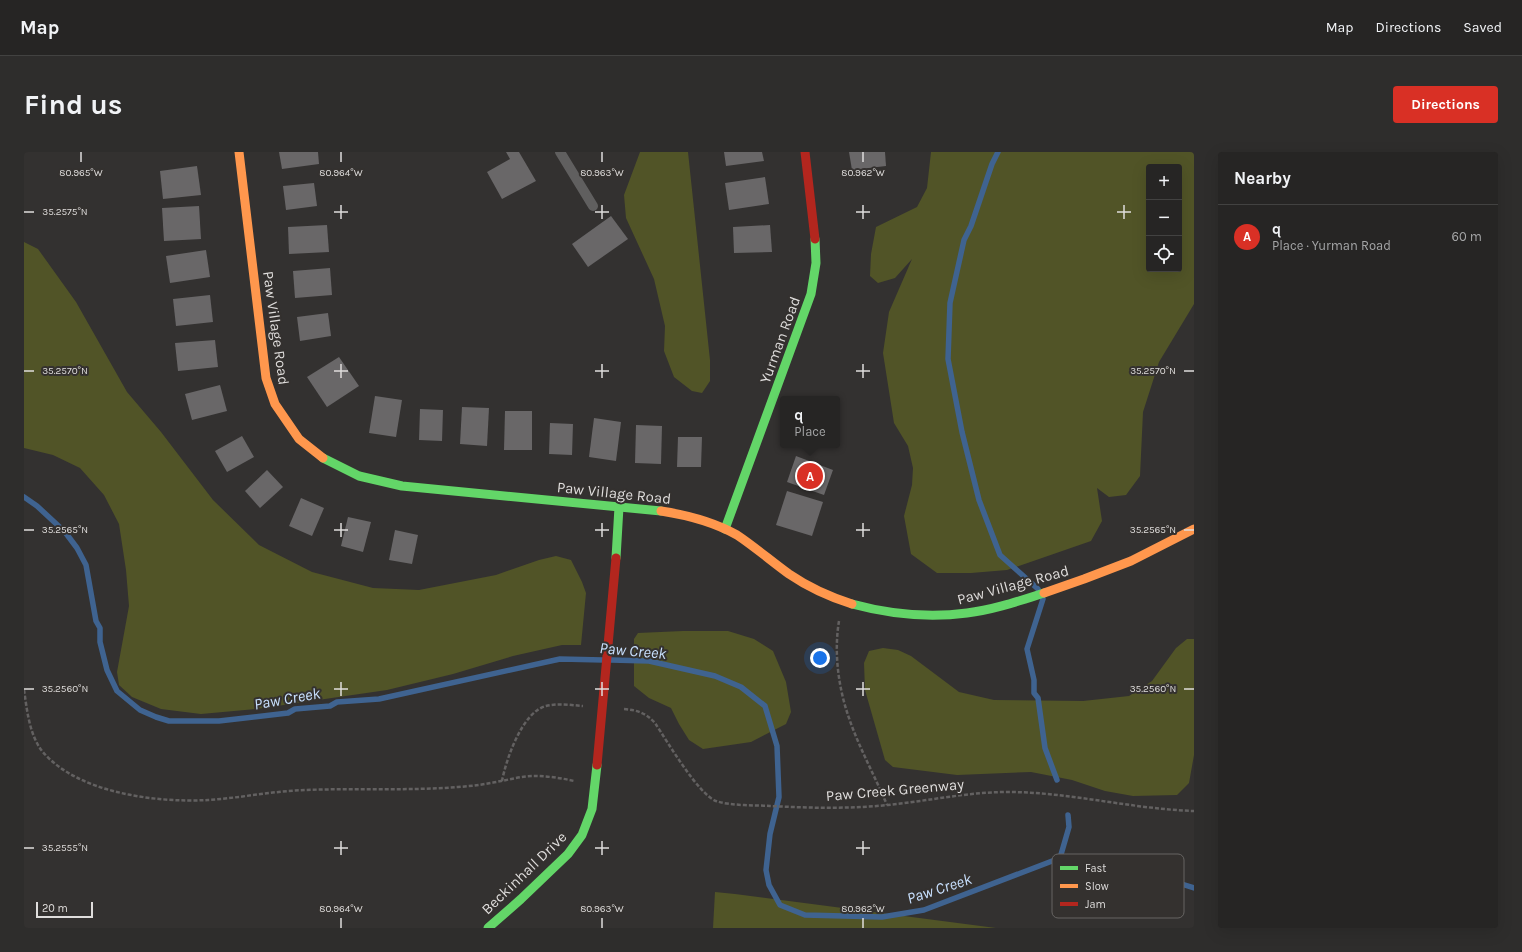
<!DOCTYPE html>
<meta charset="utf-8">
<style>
:root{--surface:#262524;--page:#2e2d2c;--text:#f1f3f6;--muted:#a4a5a6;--line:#424241;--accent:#d93025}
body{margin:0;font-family:Karla,sans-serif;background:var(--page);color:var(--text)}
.controls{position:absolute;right:12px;top:12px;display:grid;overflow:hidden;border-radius:4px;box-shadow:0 4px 16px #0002}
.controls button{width:36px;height:36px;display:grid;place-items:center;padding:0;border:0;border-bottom:1px solid var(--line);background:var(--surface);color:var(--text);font:20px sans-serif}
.scale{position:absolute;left:12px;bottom:10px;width:57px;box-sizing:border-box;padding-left:4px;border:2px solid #dfdddc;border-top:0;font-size:11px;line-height:14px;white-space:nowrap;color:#dfdddc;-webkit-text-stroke:3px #34312f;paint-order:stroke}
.you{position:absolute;left:796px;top:506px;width:14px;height:14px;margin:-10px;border:3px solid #fff;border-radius:50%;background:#1a73e8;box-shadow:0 0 0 6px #1a73e833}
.badge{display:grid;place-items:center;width:26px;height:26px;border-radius:50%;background:var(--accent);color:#fff;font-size:13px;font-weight:700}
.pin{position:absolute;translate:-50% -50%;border:2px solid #fff;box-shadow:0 1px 4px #0006}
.popup{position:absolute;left:756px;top:244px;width:60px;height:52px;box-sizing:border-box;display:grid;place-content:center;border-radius:4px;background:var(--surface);filter:drop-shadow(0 1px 3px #0005);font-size:13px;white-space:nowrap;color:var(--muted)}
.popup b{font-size:15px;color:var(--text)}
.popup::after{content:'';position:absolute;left:50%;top:100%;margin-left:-8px;border:8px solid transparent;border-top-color:var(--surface)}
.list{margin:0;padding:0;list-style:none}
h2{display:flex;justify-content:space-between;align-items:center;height:52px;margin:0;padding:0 16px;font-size:17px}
h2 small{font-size:13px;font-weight:400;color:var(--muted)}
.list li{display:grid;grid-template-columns:26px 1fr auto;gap:12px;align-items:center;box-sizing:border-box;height:64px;padding:0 16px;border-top:1px solid var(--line)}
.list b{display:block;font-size:15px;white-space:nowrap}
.list p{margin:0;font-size:13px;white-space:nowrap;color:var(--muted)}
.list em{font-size:13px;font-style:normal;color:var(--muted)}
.icon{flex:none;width:22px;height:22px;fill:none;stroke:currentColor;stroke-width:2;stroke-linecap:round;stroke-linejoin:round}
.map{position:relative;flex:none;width:1170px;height:776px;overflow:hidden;border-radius:4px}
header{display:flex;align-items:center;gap:24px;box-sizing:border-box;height:56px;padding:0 20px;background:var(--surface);border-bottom:1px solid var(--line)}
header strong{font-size:19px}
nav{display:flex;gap:22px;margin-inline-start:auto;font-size:14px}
.intro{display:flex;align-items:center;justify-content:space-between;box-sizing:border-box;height:96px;padding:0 24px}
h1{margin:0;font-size:28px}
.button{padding:10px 18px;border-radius:4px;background:var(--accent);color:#fff;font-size:14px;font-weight:700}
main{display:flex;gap:24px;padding:0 24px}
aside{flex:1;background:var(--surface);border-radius:4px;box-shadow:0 4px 16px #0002}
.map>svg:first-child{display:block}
.green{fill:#515427;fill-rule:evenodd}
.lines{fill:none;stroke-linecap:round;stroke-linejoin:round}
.stream{stroke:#3f6390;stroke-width:5.5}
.building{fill:#696768}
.path{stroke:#636161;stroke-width:2.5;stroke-dasharray:4 2;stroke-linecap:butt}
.lane{stroke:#605f5f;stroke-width:10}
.fast{stroke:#63d668;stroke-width:9}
.slow{stroke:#ff974d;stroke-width:9}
.jam{stroke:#b3261e;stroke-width:9}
.ticks{fill:none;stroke:#dfdddc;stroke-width:1.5}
.labels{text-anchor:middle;stroke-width:4;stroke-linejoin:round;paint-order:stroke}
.street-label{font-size:15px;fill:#dfdddc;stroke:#34312f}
.water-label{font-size:16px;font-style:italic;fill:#c8e0fe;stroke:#34312f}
.key{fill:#34312f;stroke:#676563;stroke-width:1}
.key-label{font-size:11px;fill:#dfdddc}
.ticks-label{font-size:10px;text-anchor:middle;fill:#dfdddc;stroke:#34312f;stroke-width:4;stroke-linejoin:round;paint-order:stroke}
</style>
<header>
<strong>Map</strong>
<nav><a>Map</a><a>Directions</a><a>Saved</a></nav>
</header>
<div class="intro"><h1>Find us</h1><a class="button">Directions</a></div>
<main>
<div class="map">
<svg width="1170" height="776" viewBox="0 0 1170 776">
<rect width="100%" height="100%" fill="#333130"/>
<g class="green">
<path d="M616 0H664L686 208V229L678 241 668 239 650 225 640 199 641 174 630 127 602 66 600 43Z"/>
<path d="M907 0H1170V152L1135 210 1119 260 1116 324 1102 343 1085 345 1073 336 1078 369 1067 389 983 418 947 421H913L887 402 880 364 888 333 889 316 884 294 870 271 859 201 865 160 888 107 871 126 854 131 846 124 847 102 852 75 893 55 903 36ZM1125 15H1155V117H1125Z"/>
<path d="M0 90 14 97 52 150 103 240 137 280 189 348 235 393 288 420 349 436 395 438 472 423 515 408 532 404 547 408 558 430 562 441 557 493H538L489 504 429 522 363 538 232 557 177 562 137 557 108 545 95 533 93 520 105 454 102 418 95 372 80 343 56 316 29 303 0 296Z"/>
<path d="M659 479H704L730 487 749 499 762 530 767 560 762 572 727 590 679 597 665 588 655 572 647 556 625 546 610 534V487L614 481Z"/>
<path d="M1163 487H1170V603L1165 631 1153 643 1109 644 1081 639 1048 628 1007 620 933 623 869 615 861 608 841 538 840 511 845 499 859 496 874 498 887 504 935 540 970 548 1059 549 1105 544 1128 529 1152 496Z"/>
<path d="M691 740 711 742 972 776H689Z"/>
</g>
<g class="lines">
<g class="stream">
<path d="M974 0 968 12 947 74 940 88 926 151 924 207 938 280 955 348 976 403 1014 437"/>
<path d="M0 345 13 354 41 380 53 396 62 413 72 469 76 476V490L83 518 93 539 116 558 132 565 145 569H195L264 561 271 557 306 554 313 550 355 547 536 507 579 508"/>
<path d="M1019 447 1003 497 1010 528V541L1014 546 1021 596 1033 628"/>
<path d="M587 508 625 509 691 524 717 535 741 554 753 594 755 645 746 682 742 718 745 733 756 753 781 763 858 765 900 758 1036 706 1046 710H1067L1102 715 1130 723 1144 730H1151L1170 736"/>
<path d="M1036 706 1045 675 1044 663"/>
</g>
</g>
<g class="building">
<path d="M255 0H294L295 12 258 17Z"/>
<path d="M482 0H495L512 29 478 47 463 20 486 7Z"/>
<path d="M700 0H738L740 9 702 14Z"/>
<path d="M825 0H861L862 14 828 18Z"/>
<path d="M173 14 177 43 139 47 136 19Z"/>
<path d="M741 25 745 52 705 58 701 31Z"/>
<path d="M290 31 293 54 262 58 259 34Z"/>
<path d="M175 54 177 87 140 89 138 56Z"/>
<path d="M587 64 604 87 564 115 548 92Z"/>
<path d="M303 73 305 100 265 102 264 75Z"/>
<path d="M746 73 748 100 710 101 709 75Z"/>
<path d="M182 98 186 125 146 131 142 104Z"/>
<path d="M306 116 308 143 271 146 269 119Z"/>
<path d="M186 143 189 170 152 174 149 147Z"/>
<path d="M304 161 307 184 276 189 273 165Z"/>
<path d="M191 188 194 215 154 219 151 191Z"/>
<path d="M315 205 335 234 303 255 283 225Z"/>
<path d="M196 233 203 259 168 268 161 242Z"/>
<path d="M351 244 378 248 372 285 345 281Z"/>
<path d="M438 255 465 256 463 294 436 292Z"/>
<path d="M396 257 419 258 418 289 395 288Z"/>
<path d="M481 259H508V298H480Z"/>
<path d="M570 266 597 270 592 309 565 305Z"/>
<path d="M526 271 549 272 548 303 525 302Z"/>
<path d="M612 273 638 274 637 312 611 311Z"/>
<path d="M218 284 230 305 203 320 191 299Z"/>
<path d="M654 285H678L677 315H653Z"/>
<path d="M772 304 809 318 800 343 763 330Z"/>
<path d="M243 318 259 335 236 356 221 339Z"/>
<path d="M763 339 799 350 788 384 752 373Z"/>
<path d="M277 346 300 356 288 384 265 374Z"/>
<path d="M324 365 347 370 339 400 317 394Z"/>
<path d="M371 378 394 383 388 412 365 408Z"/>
</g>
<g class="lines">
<g class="path">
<path d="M815 469C810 499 814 532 823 560 833 592 850 622 863 653"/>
<path d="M0 538C3 557 5 582 18 599 53 641 132 651 184 648 216 646 249 639 281 638 332 636 384 639 434 635 449 634 463 632 477 629 488 627 499 624 510 624 523 624 537 626 550 629"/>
<path d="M600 557C613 558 622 561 631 571 643 589 674 642 692 649 707 654 730 653 746 654 785 656 825 657 864 653 904 649 943 640 984 640 1045 640 1108 657 1170 659"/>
<path d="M478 629C482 608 498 560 522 554 534 551 547 553 559 554"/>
</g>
<path class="lane" d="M536 0 569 54"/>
<g class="fast">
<path d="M299 306 335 324 378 334 637 359"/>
<path d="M701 377 787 142 792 111 791 87"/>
<path d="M592 406 595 355"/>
<path d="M828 452C865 462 905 466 943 461 969 458 995 449 1020 441"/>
<path d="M464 776 497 747 544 702 558 683 568 657 573 613"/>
</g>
<g class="slow">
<path d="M215 0 242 226 251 252 275 287 299 306"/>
<path d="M637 359C663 363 690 370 713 383 731 395 747 409 765 422 784 435 806 445 828 452"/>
<path d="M1020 441 1060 427 1107 409 1170 377"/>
</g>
<g class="jam">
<path d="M781 0 791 87"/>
<path d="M573 613 592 406"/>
</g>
</g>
<path class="ticks" d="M57 0V10M317 0V10M578 0V10M839 0V10M317 53V67M578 53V67M839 53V67M1100 53V67M0 60H10M310 60H324M571 60H585M832 60H846M1093 60H1107M317 212V226M578 212V226M839 212V226M0 219H10M310 219H324M571 219H585M832 219H846M1160 219H1170M317 371V385M578 371V385M839 371V385M0 378H10M310 378H324M571 378H585M832 378H846M1160 378H1170M317 530V544M578 530V544M839 530V544M0 537H10M310 537H324M571 537H585M832 537H846M1160 537H1170M317 689V703M578 689V703M839 689V703M0 696H10M310 696H324M571 696H585M832 696H846M317 766V776M578 766V776M839 766V776"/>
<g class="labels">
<g class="street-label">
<text transform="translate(252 176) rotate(82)" y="5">Paw Village Road</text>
<text transform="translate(756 188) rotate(-70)" y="5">Yurman Road</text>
<text transform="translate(590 341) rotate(6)" y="5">Paw Village Road</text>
<text transform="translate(989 433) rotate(-15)" y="5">Paw Village Road</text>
<text transform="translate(871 638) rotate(-5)" y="5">Paw Creek Greenway</text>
<text transform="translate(500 721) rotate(-44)" y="5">Beckinhall Drive</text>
</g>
<g class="water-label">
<text transform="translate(609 498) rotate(5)" y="6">Paw Creek</text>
<text transform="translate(263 546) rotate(-10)" y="6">Paw Creek</text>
<text transform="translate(915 736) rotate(-18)" y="6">Paw Creek</text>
</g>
</g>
<rect x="1028" y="702" width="132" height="64" rx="6" class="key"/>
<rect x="1036" y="714" width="18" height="4" fill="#63d668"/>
<rect x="1036" y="732" width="18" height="4" fill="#ff974d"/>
<rect x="1036" y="750" width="18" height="4" fill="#b3261e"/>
<g class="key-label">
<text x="1061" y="720">Fast</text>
<text x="1061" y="738">Slow</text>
<text x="1061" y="756">Jam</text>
</g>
<g class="ticks-label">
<text x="57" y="24">80.965°W</text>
<text x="317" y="24">80.964°W</text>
<text x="578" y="24">80.963°W</text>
<text x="839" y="24">80.962°W</text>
<text x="41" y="63">35.2575°N</text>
<text x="41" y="222">35.2570°N</text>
<text x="1129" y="222">35.2570°N</text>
<text x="41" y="381">35.2565°N</text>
<text x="1129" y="381">35.2565°N</text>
<text x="41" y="540">35.2560°N</text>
<text x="1129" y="540">35.2560°N</text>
<text x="41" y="699">35.2555°N</text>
<text x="317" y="760">80.964°W</text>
<text x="578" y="760">80.963°W</text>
<text x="839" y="760">80.962°W</text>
</g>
</svg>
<div class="controls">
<button>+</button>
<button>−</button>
<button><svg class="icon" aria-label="locate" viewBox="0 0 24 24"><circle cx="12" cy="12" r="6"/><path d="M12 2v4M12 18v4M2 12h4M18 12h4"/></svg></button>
</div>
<div class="scale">20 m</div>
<div class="you"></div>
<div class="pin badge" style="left:786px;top:324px">A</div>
<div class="popup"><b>q</b>Place</div>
</div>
<aside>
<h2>Nearby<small></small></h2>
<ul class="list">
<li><span class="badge">A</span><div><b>q</b><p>Place · Yurman Road</p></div><em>60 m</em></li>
</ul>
</aside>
</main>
